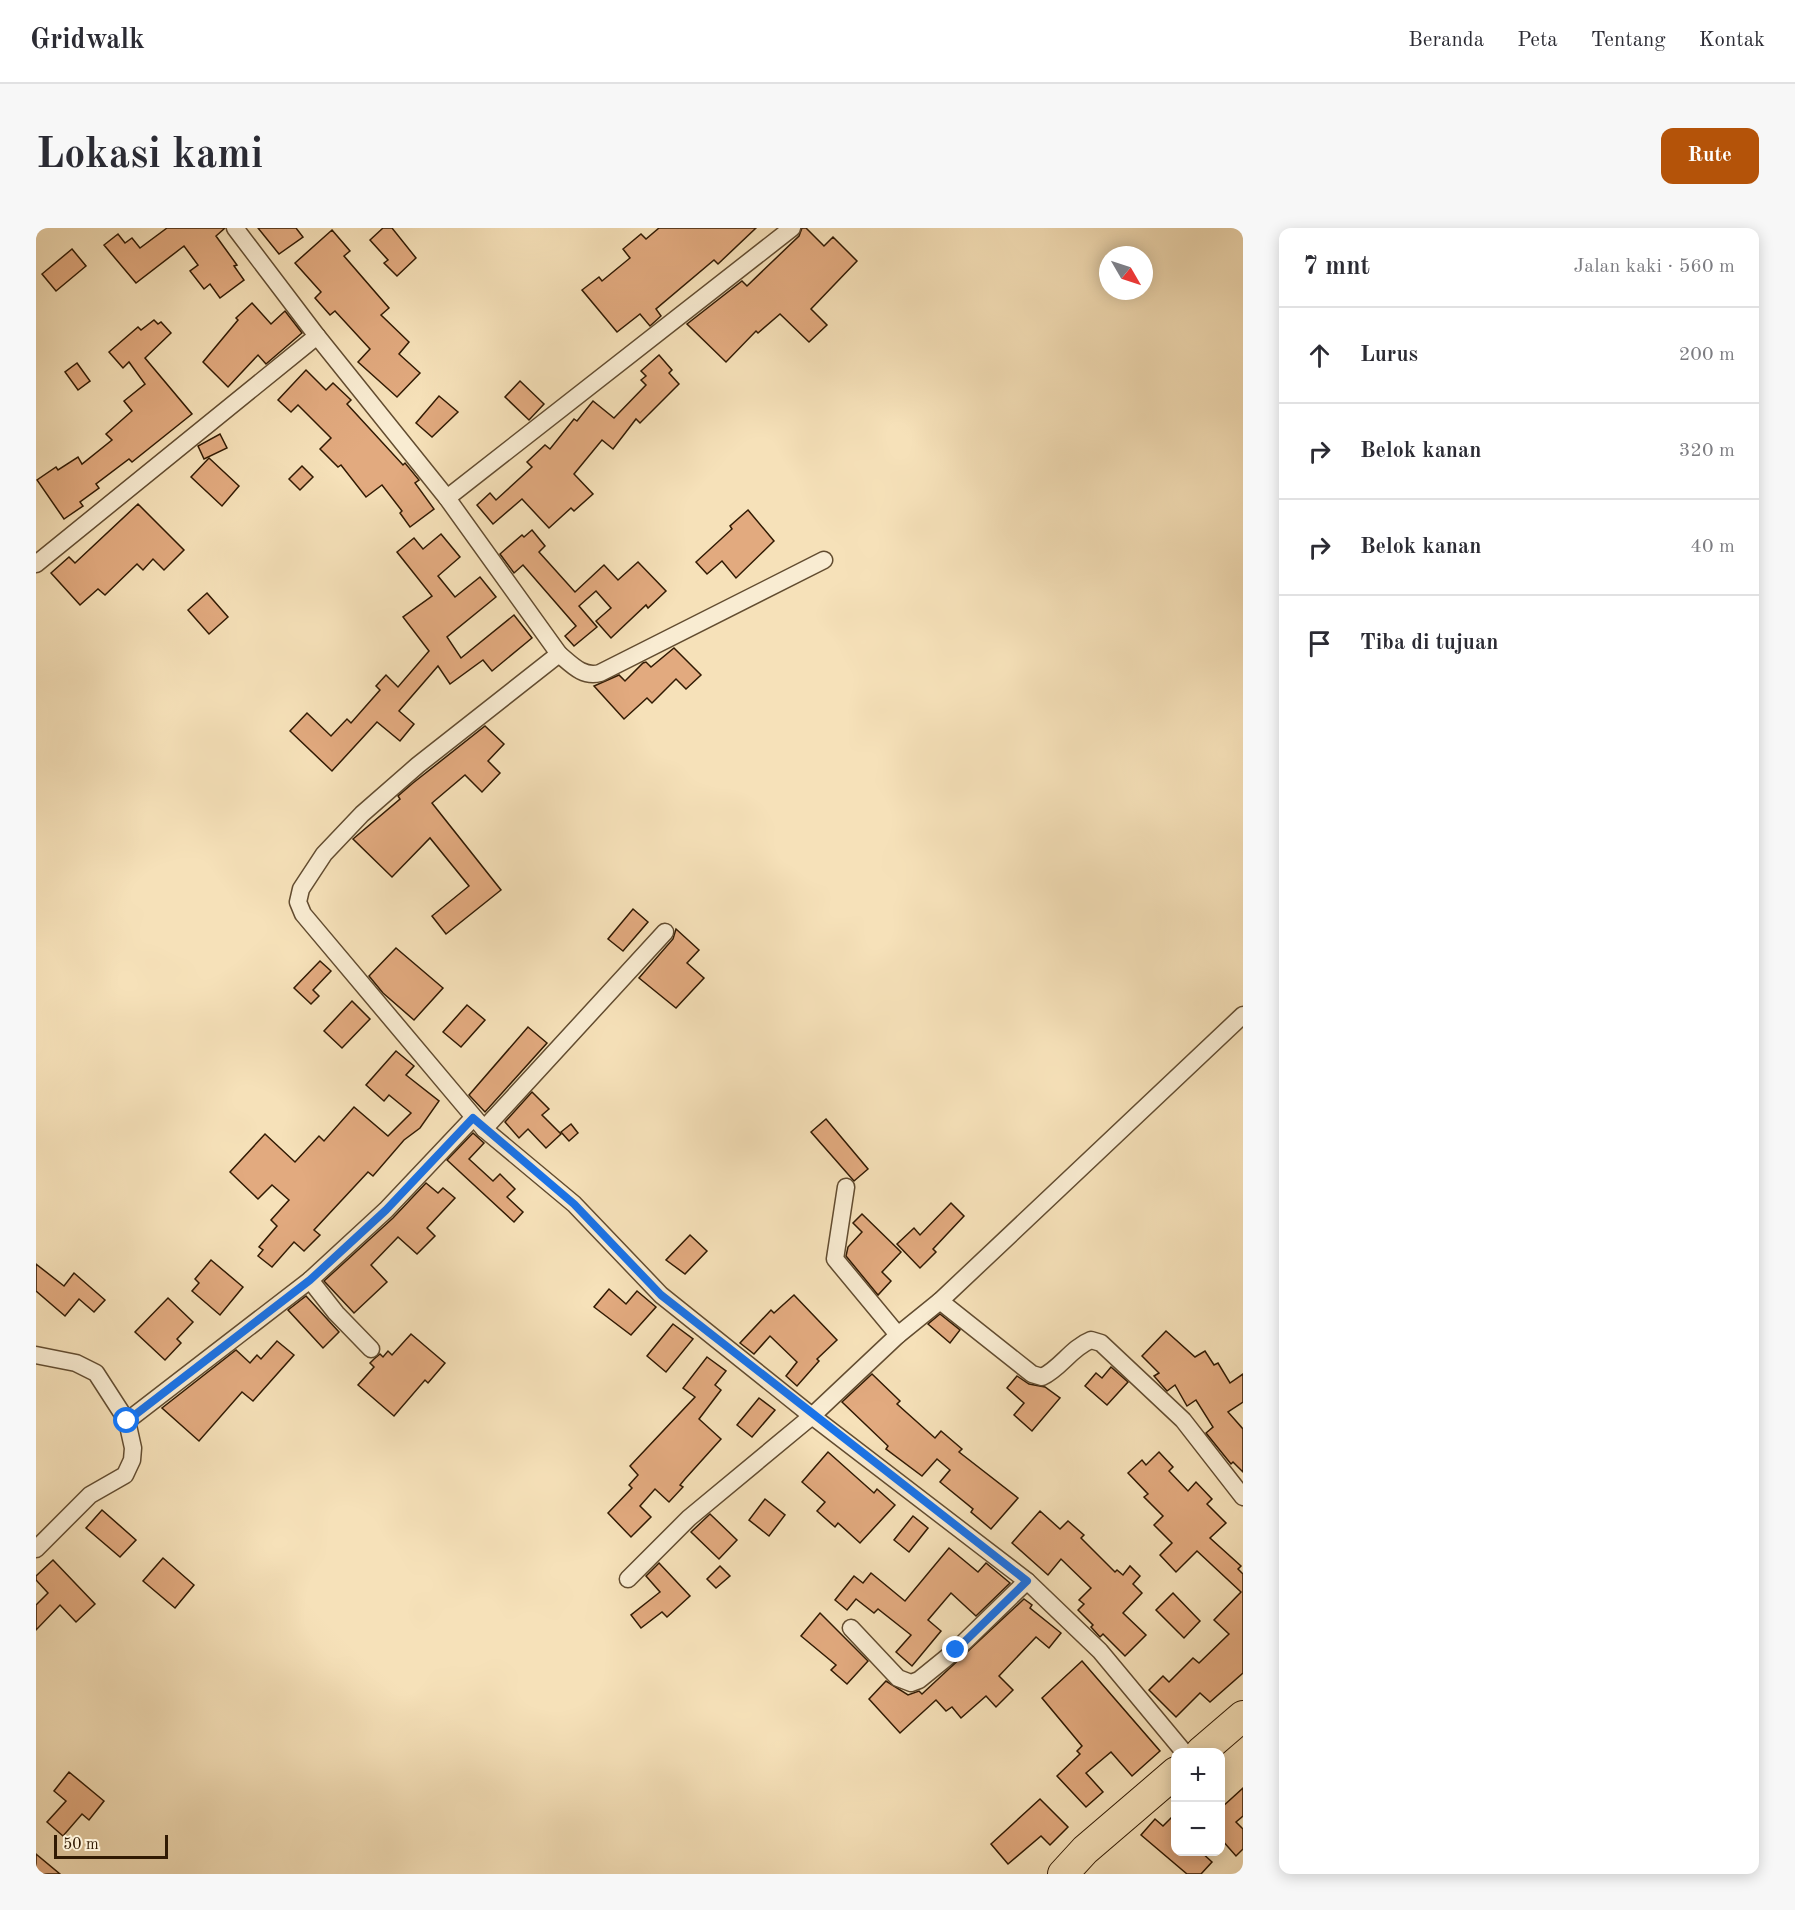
<!DOCTYPE html>
<html lang="id">
<meta charset="utf-8">
<style>
:root{--surface:#fff;--page:#f7f7f7;--text:#2b2b33;--muted:#7c7c81;--line:#e1e1e2;--accent:#b45309}
body{margin:0;font-family:"Old Standard TT",serif;background:var(--page);color:var(--text)}
.controls{position:absolute;right:18px;bottom:18px;display:grid;overflow:hidden;border-radius:12px;box-shadow:0 3px 15px #0003}
.controls button{width:54px;height:54px;display:grid;place-items:center;padding:0;border:0;border-bottom:2px solid var(--line);background:var(--surface);color:var(--text);font:30px sans-serif}
.compass{position:absolute;left:1063px;top:18px;width:54px;height:54px;border-radius:50%;background:var(--surface);box-shadow:0 3px 15px #0003;rotate:129deg}
.scale{position:absolute;left:18px;bottom:15px;width:114px;box-sizing:border-box;padding-left:6px;border:3px solid #311a03;border-top:0;font-size:16px;line-height:21px;white-space:nowrap;color:#311a03;-webkit-text-stroke:4px #f9ecd2;paint-order:stroke}
.stop{position:absolute;width:18px;height:18px;margin:-14px;border:4px solid #1a73e8;border-radius:50%;background:#fff}
.stop.end{background:#1a73e8;border-color:#fff;box-shadow:0 2px 6px #0008}
.list{margin:0;padding:0;list-style:none}
h2{display:flex;justify-content:space-between;align-items:center;height:78px;margin:0;padding:0 24px;font-size:26px}
h2 small{font-size:20px;font-weight:400;color:var(--muted)}
.list li{display:grid;grid-template-columns:39px 1fr auto;gap:18px;align-items:center;box-sizing:border-box;height:96px;padding:0 24px;border-top:2px solid var(--line)}
.list b{display:block;font-size:22px;white-space:nowrap}
.list em{font-size:20px;font-style:normal;color:var(--muted)}
.icon{flex:none;width:33px;height:33px;fill:none;stroke:currentColor;stroke-width:2;stroke-linecap:round;stroke-linejoin:round}
.map{position:relative;flex:none;width:1207px;height:1646px;overflow:hidden;border-radius:12px}
header{display:flex;align-items:center;gap:36px;box-sizing:border-box;height:84px;padding:0 30px;background:var(--surface);border-bottom:2px solid var(--line)}
header strong{font-size:28px}
nav{display:flex;gap:33px;margin-inline-start:auto;font-size:21px}
.intro{display:flex;align-items:center;justify-content:space-between;box-sizing:border-box;height:144px;padding:0 36px}
h1{margin:0;font-size:42px}
.button{padding:15px 27px;border-radius:12px;background:var(--accent);color:#fff;font-size:21px;font-weight:700}
main{display:flex;gap:36px;padding:0 36px}
aside{flex:1;background:var(--surface);border-radius:12px;box-shadow:0 3px 15px #0003}
.map>svg:first-child{display:block}
.building{fill:#e2aa7f;stroke:#311a03;stroke-width:1.5}
.lines{fill:none;stroke-linecap:round;stroke-linejoin:round}
.street-casing{stroke:#624c30;stroke-width:19}
.highway-casing{stroke:#311a03;stroke-width:32}
.street{stroke:#f9ecd2;stroke-width:16}
.highway{stroke:#f6e1b9;stroke-width:30}
.route{stroke:#1a73e8;stroke-width:8}
</style>
<header>
<strong>Gridwalk</strong>
<nav><a>Beranda</a><a>Peta</a><a>Tentang</a><a>Kontak</a></nav>
</header>
<div class="intro"><h1>Lokasi kami</h1><a class="button">Rute</a></div>
<main>
<div class="map">
<svg width="1207" height="1646" viewBox="0 0 1207 1646">
<rect width="100%" height="100%" fill="#f6e1b9"/>
<filter id="stains"><feTurbulence type="fractalNoise" baseFrequency=".00333" numOctaves="4"/><feColorMatrix values="0 0 0 0 .2 0 0 0 0 .09 0 0 0 0 .02 0 0 0 .5 -.17"/></filter>
<radialGradient id="worn" r=".72"><stop offset=".6" stop-color="#630" stop-opacity="0"/><stop offset="1" stop-color="#630" stop-opacity=".3"/></radialGradient>
<g class="building">
<path d="M131 0H189L180 8 201 37 198 38 208 52 184 70 174 56 168 61 154 43 162 37 148 18 100 55 68 17 82 6 89 15 96 10 104 20Z"/>
<path d="M222 0H260L267 9 243 26Z"/>
<path d="M347 0H356L380 30 361 48 348 35 352 32 334 12Z"/>
<path d="M623 0H720L682 36 678 32 620 81 625 88 614 98 604 86 581 104 546 62 563 49 566 53 594 30 587 21 605 6 610 11Z"/>
<path d="M766 0H770L788 18 797 9 821 33 775 81 791 97 773 114 744 86 722 105 720 103 690 134 651 96 706 53 711 58 763 8Z"/>
<path d="M296 2 314 23 308 28 353 80 345 87 373 114 363 126 384 145 361 169 322 134 334 121 299 83 294 87 279 70 285 64 259 35Z"/>
<path d="M36 21 50 38 20 63 6 46Z"/>
<path d="M216 75 235 96 249 83 266 105 230 136 222 127 192 159 167 134 202 92 200 90Z"/>
<path d="M118 92 122 96 125 94 135 105 109 130 156 186 96 234 93 231 60 256 63 260 44 274 47 278 28 291 1 252 20 239 22 242 42 229 46 236 76 212 70 206 96 183 88 173 109 156 93 134 87 140 73 124 102 99 105 102Z"/>
<path d="M623 127 636 142 633 145 643 156 604 195 600 191 577 221 566 212 538 246 557 266 538 283 535 280 513 300 486 271 457 296 441 277 454 265 460 272 496 239 491 234 509 217 514 221 538 191 541 193 557 173 578 190 610 157 605 152 610 148 605 143Z"/>
<path d="M41 135 54 153 42 162 29 144Z"/>
<path d="M270 142 290 162 297 155 315 172 311 176 367 237 369 235 383 252 379 255 398 281 374 299 364 285 366 283 346 257 330 269 305 237 302 239 284 221 295 210 262 177 255 184 242 172Z"/>
<path d="M484 153 508 176 493 192 469 169Z"/>
<path d="M403 168 422 184 396 209 380 195Z"/>
<path d="M184 206 191 220 168 231 162 218Z"/>
<path d="M173 230 203 258 186 278 155 249Z"/>
<path d="M266 238 277 249 264 262 253 251Z"/>
<path d="M102 276 148 322 128 342 117 331 107 342 101 336 69 367 62 361 44 377 15 345 33 329 39 335Z"/>
<path d="M712 282 738 313 700 350 686 333 671 346 660 334 696 301 694 298Z"/>
<path d="M496 302 509 318 503 324 539 364 568 337 582 352 602 334 630 363 612 380 610 377 575 410 560 393 575 380 560 363 543 378 561 399 538 418 529 408 540 398 487 337 478 345 464 326 486 307 488 309Z"/>
<path d="M405 306 424 329 402 348 419 369 444 349 460 369 411 409 425 430 478 387 496 410 456 443 447 432 414 456 402 438 363 483 378 496 364 513 341 494 296 543 254 503 271 485 295 508 311 491 315 495 344 462 340 458 350 447 362 459 393 423 367 389 396 368 361 324 378 310 387 321Z"/>
<path d="M171 365 192 389 173 406 152 382Z"/>
<path d="M638 420 665 447 650 461 640 451 616 475 611 470 588 491 558 458 583 447 589 453 607 435 610 434 615 439Z"/>
<path d="M449 498 468 516 452 533 464 545 446 564 429 547 396 575 465 662 410 706 396 688 433 658 394 610 356 649 317 611 364 571 362 568 377 555Z"/>
<path d="M597 681 612 694 587 723 572 711Z"/>
<path d="M640 701 663 722 651 735 668 750 640 780 603 750 637 711Z"/>
<path d="M360 720 407 760 378 792 347 765 333 748Z"/>
<path d="M284 733 295 743 277 762 283 768 275 776 258 760Z"/>
<path d="M316 773 334 791 306 820 288 803Z"/>
<path d="M431 777 449 792 425 819 407 804Z"/>
<path d="M492 799 511 815 449 884 433 867Z"/>
<path d="M360 823 378 838 370 847 403 873 384 900 368 912 337 948 332 944 278 1002 284 1007 268 1023 258 1014 236 1039 222 1028 227 1022 223 1019 241 998 235 992 253 972 236 957 222 971 194 944 229 906 259 934 283 908 288 913 318 879 352 908 375 885 353 867 348 873 330 857Z"/>
<path d="M496 864 513 881 506 887 525 906 510 920 492 901 483 910 469 894Z"/>
<path d="M790 891 832 941 818 953 775 904Z"/>
<path d="M535 896 542 905 533 913 525 904Z"/>
<path d="M437 905 448 915 433 931 457 953 464 946 479 961 471 969 487 984 478 994 411 932Z"/>
<path d="M390 955 402 965 407 960 419 970 391 1000 399 1008 381 1026 362 1009 335 1037 351 1054 318 1085 288 1053 357 990Z"/>
<path d="M915 975 928 988 897 1021 900 1024 884 1040 861 1016 878 1000 884 1007Z"/>
<path d="M826 986 865 1024 846 1044 855 1053 842 1067 810 1028 812 1019 826 1004 817 995Z"/>
<path d="M654 1007 671 1023 649 1046 630 1032Z"/>
<path d="M175 1032 207 1059 184 1087 156 1063 163 1055 159 1051Z"/>
<path d="M0 1036 28 1058 38 1045 69 1072 58 1084 43 1071 29 1088 0 1063Z"/>
<path d="M573 1061 590 1076 601 1063 620 1079 595 1107 558 1079Z"/>
<path d="M758 1067 801 1112 781 1131 783 1133 761 1158 750 1148 761 1134 734 1108 718 1126 704 1115 735 1082 738 1085Z"/>
<path d="M270 1068 303 1104 287 1120 252 1082Z"/>
<path d="M132 1070 157 1094 141 1111 145 1115 129 1132 99 1104Z"/>
<path d="M904 1086 924 1102 914 1115 892 1096Z"/>
<path d="M637 1096 657 1111 630 1144 611 1128Z"/>
<path d="M1130 1103 1159 1129 1169 1123 1178 1137 1182 1135 1194 1155 1207 1146V1174L1192 1184 1207 1201V1244L1197 1234 1195 1236 1170 1205 1177 1199 1160 1172 1151 1178 1139 1157 1131 1163 1118 1148 1123 1145 1106 1128Z"/>
<path d="M375 1106 409 1135 392 1155 389 1152 358 1188 322 1157 338 1139 334 1135 338 1131 344 1126 347 1129 352 1123 356 1127Z"/>
<path d="M241 1113 258 1127 217 1173 206 1164 163 1213 126 1180 200 1122 214 1135 221 1127 225 1131Z"/>
<path d="M671 1129 690 1143 679 1157 685 1162 663 1191 685 1211 649 1251 644 1257 647 1259 633 1274 619 1261 604 1278 615 1289 595 1309 572 1285 596 1260 593 1257 602 1247 594 1238 659 1169 647 1160Z"/>
<path d="M1075 1139 1092 1154 1071 1177 1049 1158 1060 1145 1066 1150Z"/>
<path d="M836 1146 864 1173 861 1176 899 1210 905 1203 926 1221 923 1224 982 1270 955 1301 935 1284 937 1281 904 1254 914 1242 901 1231 886 1248 850 1221 852 1218 806 1174Z"/>
<path d="M981 1148 993 1156 1009 1159 1024 1170 996 1203 978 1187 988 1175 971 1160Z"/>
<path d="M723 1170 739 1182 716 1209 701 1197Z"/>
<path d="M792 1224 838 1265 841 1261 859 1277 824 1315 802 1295 799 1299 781 1283 789 1274 766 1254Z"/>
<path d="M1123 1224 1137 1239 1133 1243 1152 1263 1160 1254 1176 1271 1171 1276 1190 1295 1174 1310 1205 1338 1202 1341 1207 1346V1445L1174 1474 1164 1465 1140 1489 1113 1462 1127 1448 1133 1454 1157 1430 1163 1435 1193 1406 1178 1392 1205 1364 1161 1323 1140 1344 1124 1327 1136 1315 1118 1297 1127 1288 1108 1269 1112 1266 1092 1245 1106 1232 1110 1237Z"/>
<path d="M729 1271 749 1287 733 1308 713 1292Z"/>
<path d="M66 1282 100 1312 84 1329 50 1300Z"/>
<path d="M1004 1283 1024 1301 1032 1293 1048 1307 1045 1310 1079 1344 1081 1342 1087 1347 1094 1338 1104 1348 1097 1356 1106 1365 1087 1385 1110 1407 1089 1428 1067 1406 1064 1409 1055 1399 1057 1397 1042 1382 1048 1376 1043 1372 1055 1360 1025 1331 1012 1347 976 1315Z"/>
<path d="M674 1286 701 1312 683 1331 655 1304Z"/>
<path d="M877 1288 892 1300 873 1324 858 1312Z"/>
<path d="M913 1320 942 1344 950 1335 974 1355 940 1388 915 1365 892 1392 905 1403 876 1438 860 1424 875 1407 842 1381 838 1385 820 1371 811 1382 799 1372 818 1348 827 1355 835 1345 869 1373Z"/>
<path d="M127 1330 158 1357 139 1380 107 1353Z"/>
<path d="M17 1332 59 1376 40 1394 24 1377 0 1402V1377L12 1365 0 1352V1348Z"/>
<path d="M623 1335 654 1368 631 1389 626 1384 605 1400 595 1387 624 1364 610 1348Z"/>
<path d="M684 1338 694 1348 680 1360 671 1351Z"/>
<path d="M1137 1365 1164 1393 1148 1410 1120 1382Z"/>
<path d="M988 1371 996 1377 994 1380 1025 1405 1013 1420 1000 1409 963 1448 977 1462 960 1479 950 1468 925 1490 916 1479 910 1483 900 1472 864 1505 833 1471 850 1453 872 1467 883 1463 886 1466Z"/>
<path d="M784 1385 832 1433 811 1456 795 1442 800 1437 765 1408Z"/>
<path d="M1046 1433 1124 1523 1096 1548 1075 1524 1050 1545 1067 1564 1050 1579 1021 1548 1044 1526 1041 1523 1046 1518 1006 1470Z"/>
<path d="M33 1544 68 1573 53 1592 46 1586 27 1608 11 1594 30 1573 18 1563Z"/>
<path d="M1207 1560V1588L1200 1594 1207 1601V1621L1200 1628 1185 1611V1580Z"/>
<path d="M1004 1571 1032 1599 1014 1617 1005 1608 972 1636 955 1616Z"/>
<path d="M1140 1585V1623H1164L1176 1634 1165 1646H1151L1105 1607 1119 1591 1127 1598Z"/>
<path d="M0 1626 24 1646H0Z"/>
</g>
<g class="lines">
<defs>
<g id="street">
<path d="M199 0 281 108 411 270 523 426C535 436 547 450 564 445L788 332"/>
<path d="M411 270 756 0"/>
<path d="M0 336 281 108"/>
<path d="M523 426 382 537 326 586 288 626 265 661 262 674 267 686 448 901 538 976 625 1067 776 1188 991 1353 1064 1423 1148 1524"/>
<path d="M448 901 629 704"/>
<path d="M810 959 799 1031 862 1107"/>
<path d="M274 1052 300 1085 335 1121"/>
<path d="M904 1073 996 1146 1006 1149C1025 1140 1035 1120 1055 1112L1065 1115 1147 1192 1207 1269"/>
<path d="M0 1127 40 1135 60 1145 91 1193 97 1220 96 1232 89 1247 54 1267 0 1321"/>
<path d="M91 1193 274 1052 350 982 437 890"/>
<path d="M592 1351 653 1290 776 1188 862 1107 904 1073 1207 787"/>
<path d="M815 1400 862 1450 875 1455 883 1452 920 1422 991 1353"/>
</g>
<g id="highway">
<path d="M1165 1524 1207 1488"/>
<path d="M1027 1646 1049 1622 1140 1544"/>
</g>
</defs>
<use href="#street" class="street-casing"/>
<use href="#highway" class="highway-casing"/>
<use href="#street" class="street"/>
<use href="#highway" class="highway"/>
</g>
<g class="lines">
<path class="route" d="M91 1193 274 1052 350 982 437 890 538 976 625 1067 991 1353 920 1422"/>
</g>
<rect width="100%" height="100%" filter="url(#stains)"/>
<rect width="100%" height="100%" fill="url(#worn)"/>
</svg>
<div class="controls">
<button>+</button>
<button>−</button>
</div>
<svg class="compass" viewBox="-18 -18 36 36"><path d="M0-13l5 13h-10z" fill="#e53935"/><path d="M0 13l5-13h-10z" fill="#7c7c81"/></svg>
<div class="scale">50 m</div>
<div class="stop" style="left:91px;top:1193px"></div>
<div class="stop end" style="left:920px;top:1422px"></div>
</div>
<aside>
<h2>7 mnt<small>Jalan kaki · 560 m</small></h2>
<ul class="list">
<li><svg class="icon" aria-label="ahead" viewBox="0 0 24 24"><path d="M12 20V5M6 11l6-6 6 6"/></svg><div><b>Lurus</b></div><em>200 m</em></li>
<li><svg class="icon" aria-label="right" viewBox="0 0 24 24"><path d="M7 20v-9h11M14 6l5 5-5 5"/></svg><div><b>Belok kanan</b></div><em>320 m</em></li>
<li><svg class="icon" aria-label="right" viewBox="0 0 24 24"><path d="M7 20v-9h11M14 6l5 5-5 5"/></svg><div><b>Belok kanan</b></div><em>40 m</em></li>
<li><svg class="icon" aria-label="arrive" viewBox="0 0 24 24"><path d="M6 21V4h12l-3 4 3 4H6"/></svg><div><b>Tiba di tujuan</b></div></li>
</ul>
</aside>
</main>
